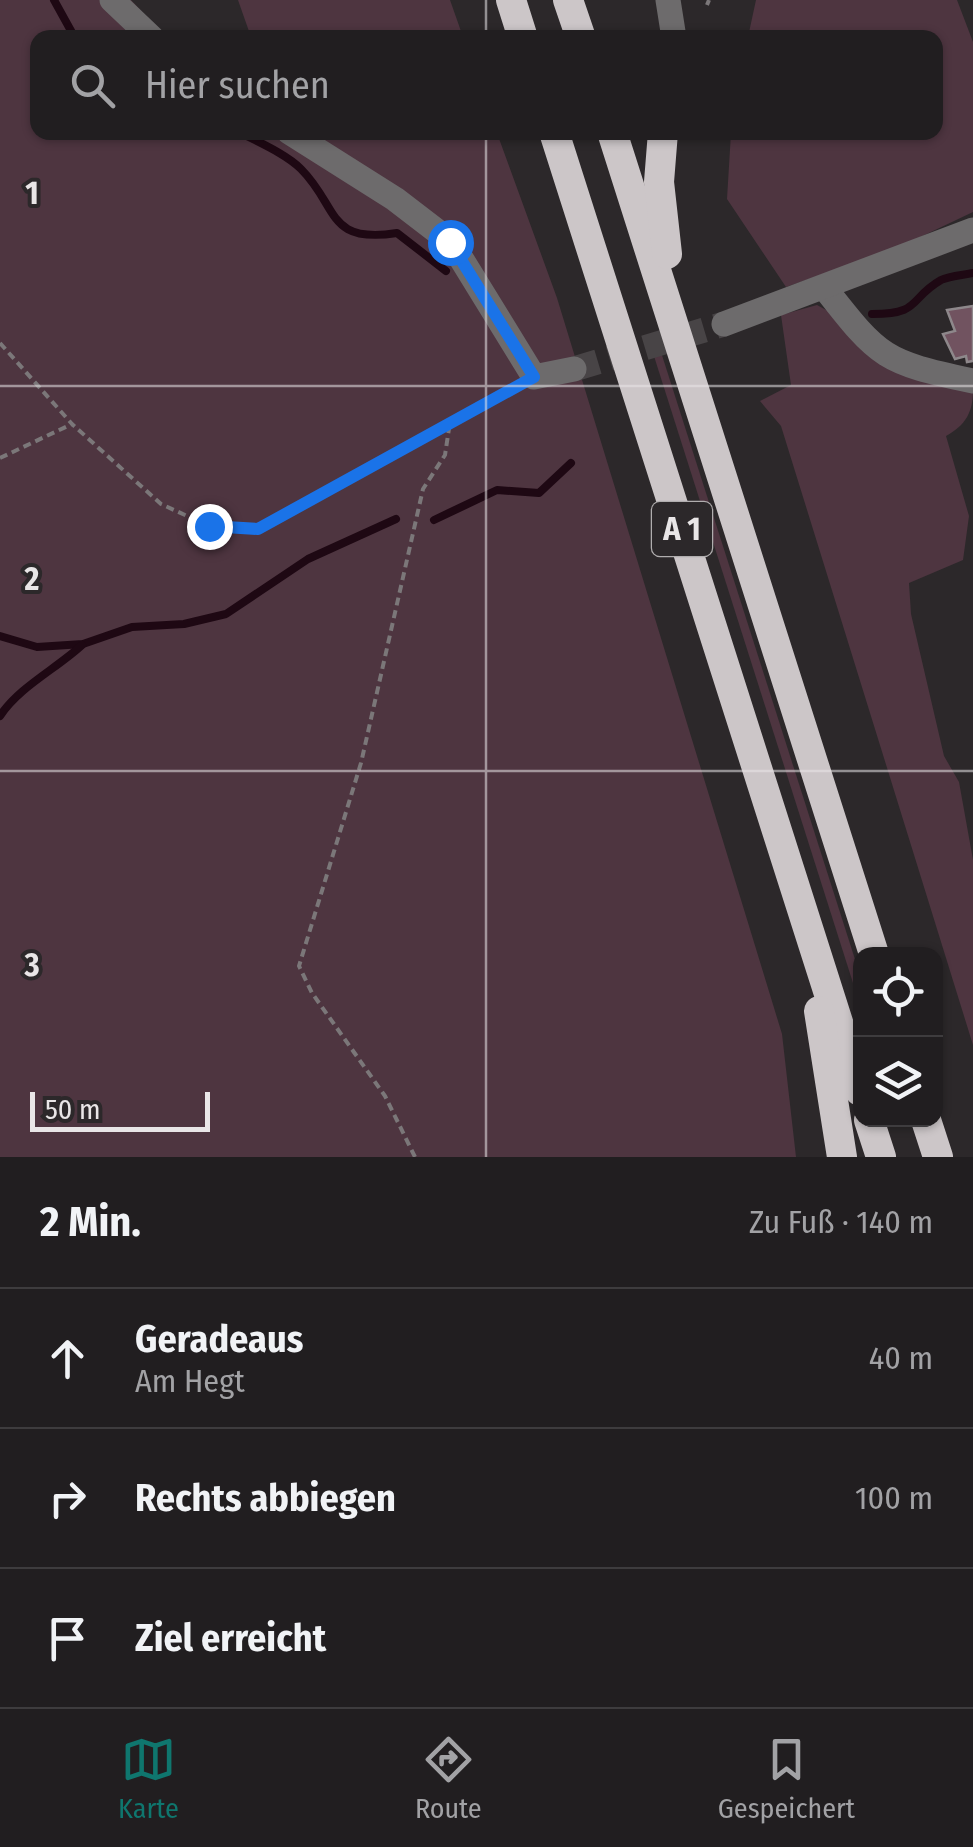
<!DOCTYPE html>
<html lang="de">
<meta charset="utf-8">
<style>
:root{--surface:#211e20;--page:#2d2b2d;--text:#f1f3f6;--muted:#a2a2a5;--line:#3e3c3e;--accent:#0f766e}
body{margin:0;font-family:"Fira Sans Condensed",sans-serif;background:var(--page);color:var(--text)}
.controls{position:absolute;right:30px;bottom:30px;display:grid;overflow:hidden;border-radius:20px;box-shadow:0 2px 8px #0004}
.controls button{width:90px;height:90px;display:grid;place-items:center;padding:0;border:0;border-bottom:2px solid var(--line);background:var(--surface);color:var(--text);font:50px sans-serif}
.scale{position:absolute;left:30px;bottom:25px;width:180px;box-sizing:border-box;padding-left:10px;border:5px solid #e9e6e7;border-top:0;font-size:28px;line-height:35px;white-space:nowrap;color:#e9e6e7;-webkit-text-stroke:8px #2c282a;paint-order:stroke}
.stop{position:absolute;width:30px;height:30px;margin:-22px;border:8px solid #1a73e8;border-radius:50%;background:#fff}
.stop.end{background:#1a73e8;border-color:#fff;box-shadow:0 2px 10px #0008}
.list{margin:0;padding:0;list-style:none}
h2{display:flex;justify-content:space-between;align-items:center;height:130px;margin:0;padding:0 40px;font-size:42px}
h2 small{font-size:32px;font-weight:400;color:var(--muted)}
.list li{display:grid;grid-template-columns:65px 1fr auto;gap:30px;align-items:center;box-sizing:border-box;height:140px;padding:0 40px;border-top:2px solid var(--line)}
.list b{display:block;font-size:38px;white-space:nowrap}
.list p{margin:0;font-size:32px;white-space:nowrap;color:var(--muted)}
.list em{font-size:32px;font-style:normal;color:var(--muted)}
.icon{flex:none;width:55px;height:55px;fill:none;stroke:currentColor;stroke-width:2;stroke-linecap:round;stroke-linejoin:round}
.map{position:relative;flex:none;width:973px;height:1157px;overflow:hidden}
.search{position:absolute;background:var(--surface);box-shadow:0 2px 8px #0004;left:30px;right:30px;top:30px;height:110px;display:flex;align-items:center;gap:25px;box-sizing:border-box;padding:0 35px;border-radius:20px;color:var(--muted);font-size:38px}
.sheet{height:550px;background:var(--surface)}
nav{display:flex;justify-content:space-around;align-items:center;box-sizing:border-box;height:140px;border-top:2px solid var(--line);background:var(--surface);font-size:28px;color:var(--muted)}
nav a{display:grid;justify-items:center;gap:5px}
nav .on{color:var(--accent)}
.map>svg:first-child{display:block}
.green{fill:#4e3540}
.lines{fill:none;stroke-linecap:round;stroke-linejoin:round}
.stream{stroke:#1e0813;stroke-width:8}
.building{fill:#715360;stroke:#8e888b;stroke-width:2.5}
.minor-tunnel{stroke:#484446;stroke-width:25;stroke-dasharray:25 12;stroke-linecap:butt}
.path{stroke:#7b7779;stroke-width:4;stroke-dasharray:8 5;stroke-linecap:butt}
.minor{stroke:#6d6b6c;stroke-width:25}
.highway{stroke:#ccc6c8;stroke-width:30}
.route{stroke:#1a73e8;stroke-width:12}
.grid{fill:none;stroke:#e9e6e7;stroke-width:2.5;stroke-opacity:0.55}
.labels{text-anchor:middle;stroke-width:8;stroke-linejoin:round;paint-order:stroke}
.shield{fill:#2c282a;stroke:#b0adae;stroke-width:2.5}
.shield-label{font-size:32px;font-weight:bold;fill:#e9e6e7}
.grid-label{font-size:32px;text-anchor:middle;font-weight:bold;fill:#e9e6e7;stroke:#2c282a;stroke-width:8;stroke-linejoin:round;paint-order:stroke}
</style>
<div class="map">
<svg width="973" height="1157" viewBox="0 0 973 1157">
<rect width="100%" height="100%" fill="#2c282a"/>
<g class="green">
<path d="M0 0H131L166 37 38 38V132L497 133 557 298 782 1034 796 1157H0Z"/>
<path d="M238 0H450L463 37H251Z"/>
<path d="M756 0H957L973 42V212L895 249 786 287 727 199 731 133 936 132V38L748 37Z"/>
<path d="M817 305 973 390C973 412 966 425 946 436L969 516 963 560 909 583 911 614 944 756 959 782 973 860V1045L781 426 760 401 791 385 781 315Z"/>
<path d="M660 349 860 975V1005L653 353Z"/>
</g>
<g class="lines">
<g class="stream">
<path d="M54 0 75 38"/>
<path d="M239 132C258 142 286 154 301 169 339 207 326 244 397 233L446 271"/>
<path d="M872 314C922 314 908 299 941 280 949 276 964 275 973 273"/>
<path d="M434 520 497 490 539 493 571 463"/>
<path d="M0 636 37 647 83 644 132 627 184 624 226 614 308 559 396 519"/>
<path d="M0 716C19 687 56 669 82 645"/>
</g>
</g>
<path class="building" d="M973 306V361L967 362 966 356 955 359 943 334 955 331 947 310Z"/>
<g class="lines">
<path class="minor-tunnel" d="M574 369 724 324"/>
<g class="path">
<path d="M707 5 709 0"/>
<path d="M0 343 72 424 161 504 209 526 258 529 512 389"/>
<path d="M0 458 72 424"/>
<path d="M415 1157 385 1096 312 993 299 966 361 763 423 489 445 455 450 422"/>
</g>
<g class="minor">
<path d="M112 0 152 38"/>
<path d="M668 0 674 38"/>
<path d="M289 132 395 199 451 242 534 377 574 369"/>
<path d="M824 287C880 359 884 362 973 381"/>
<path d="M724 324 973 230"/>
</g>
<g class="highway">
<path d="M511 0 523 38"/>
<path d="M568 0 581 38"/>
<path d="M554 132 860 1091"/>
<path d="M612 132 874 954"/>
<path d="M663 132 659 182 667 254"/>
<path d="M819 1011 842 1157"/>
<path d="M869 1120 881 1157"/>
<path d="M926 1120 938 1157"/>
</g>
</g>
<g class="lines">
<path class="route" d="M209 526 258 529 534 377 450 242"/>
</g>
<path class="grid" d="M486 0V38M486 132V1157M0 386H973M0 771H973"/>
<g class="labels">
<rect class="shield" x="652" y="502" width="60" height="54" rx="8"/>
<g class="shield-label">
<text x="682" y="540">A 1</text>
</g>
</g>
<g class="grid-label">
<text x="32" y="204">1</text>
<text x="32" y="590">2</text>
<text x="32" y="976">3</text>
</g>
</svg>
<div class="controls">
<button><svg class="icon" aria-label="locate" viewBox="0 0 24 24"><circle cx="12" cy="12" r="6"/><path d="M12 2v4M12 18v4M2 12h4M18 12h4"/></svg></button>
<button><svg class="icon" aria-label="layers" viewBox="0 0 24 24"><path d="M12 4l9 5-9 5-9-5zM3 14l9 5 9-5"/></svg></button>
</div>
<div class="scale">50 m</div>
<div class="stop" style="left:450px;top:242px"></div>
<div class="stop end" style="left:209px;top:526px"></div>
<div class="search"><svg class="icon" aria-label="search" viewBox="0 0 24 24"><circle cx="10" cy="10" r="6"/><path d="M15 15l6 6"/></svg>Hier suchen</div>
</div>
<section class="sheet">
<h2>2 Min.<small>Zu Fuß · 140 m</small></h2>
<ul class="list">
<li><svg class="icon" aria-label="ahead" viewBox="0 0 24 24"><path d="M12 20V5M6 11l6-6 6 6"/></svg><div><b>Geradeaus</b><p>Am Hegt</p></div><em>40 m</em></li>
<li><svg class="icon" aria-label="right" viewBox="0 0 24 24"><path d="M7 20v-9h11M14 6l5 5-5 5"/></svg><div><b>Rechts abbiegen</b></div><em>100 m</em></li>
<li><svg class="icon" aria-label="arrive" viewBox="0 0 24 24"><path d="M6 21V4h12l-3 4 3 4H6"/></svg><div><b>Ziel erreicht</b></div></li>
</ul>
</section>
<nav>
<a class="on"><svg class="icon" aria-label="map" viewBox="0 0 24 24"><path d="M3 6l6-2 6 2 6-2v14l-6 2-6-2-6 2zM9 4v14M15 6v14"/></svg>Karte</a>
<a><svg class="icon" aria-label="directions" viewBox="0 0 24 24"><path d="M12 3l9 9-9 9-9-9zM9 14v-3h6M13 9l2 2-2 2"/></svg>Route</a>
<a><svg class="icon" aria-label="saved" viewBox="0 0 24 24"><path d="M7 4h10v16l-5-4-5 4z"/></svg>Gespeichert</a>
</nav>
